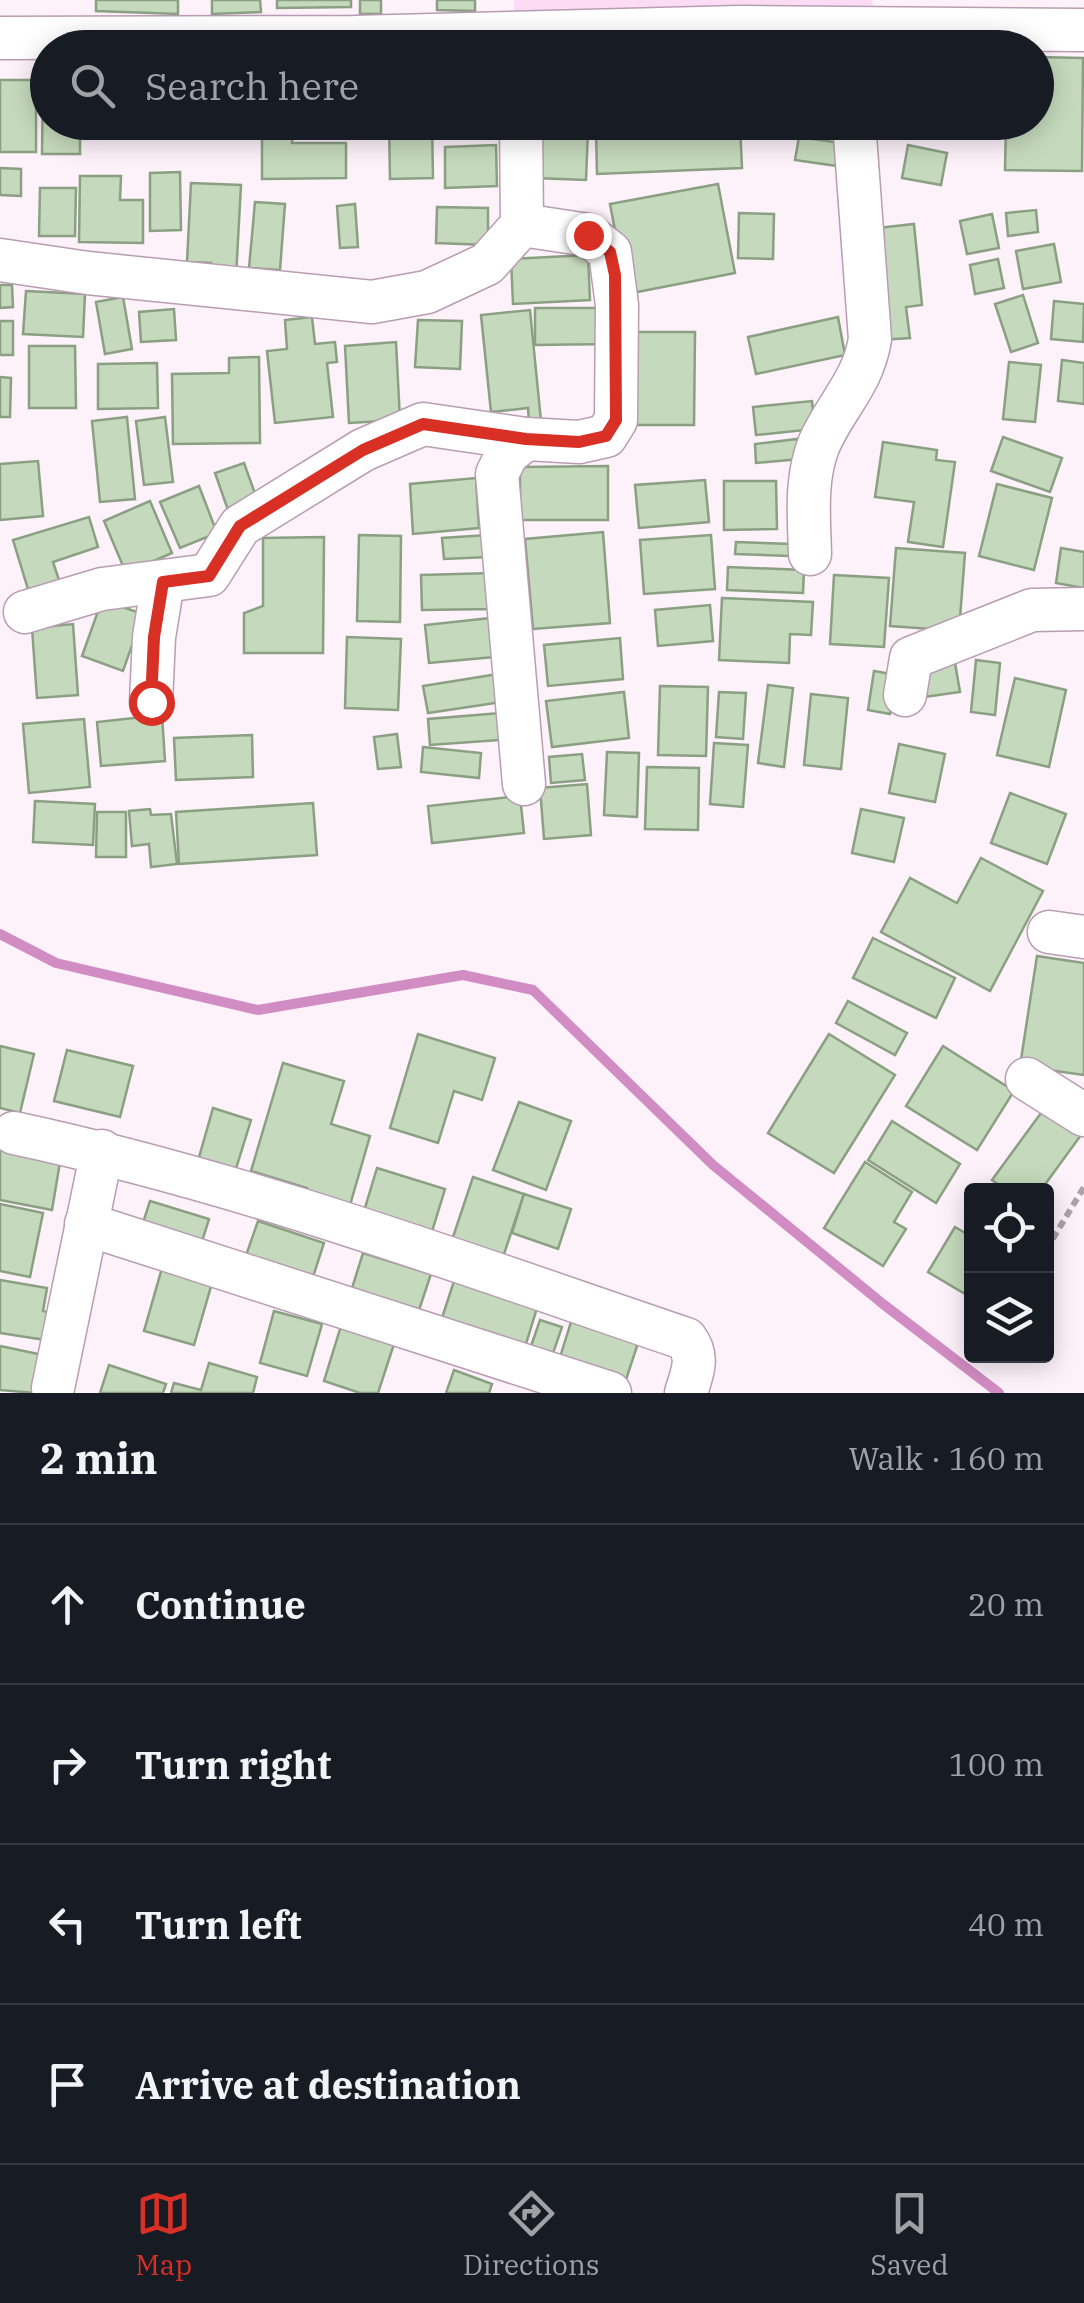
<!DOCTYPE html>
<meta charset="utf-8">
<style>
:root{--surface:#171b24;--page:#20242c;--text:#f1f3f6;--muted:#9ea1a6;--line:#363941;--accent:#d93025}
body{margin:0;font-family:"IBM Plex Serif",serif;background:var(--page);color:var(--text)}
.controls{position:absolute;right:30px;bottom:30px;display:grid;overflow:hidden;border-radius:10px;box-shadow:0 5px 25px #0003}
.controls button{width:90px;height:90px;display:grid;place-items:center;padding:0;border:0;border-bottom:2px solid var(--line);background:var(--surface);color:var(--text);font:50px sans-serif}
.stop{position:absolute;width:30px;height:30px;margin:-22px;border:8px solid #d93025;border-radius:50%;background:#fff}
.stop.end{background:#d93025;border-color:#fff;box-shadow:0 2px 10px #0008}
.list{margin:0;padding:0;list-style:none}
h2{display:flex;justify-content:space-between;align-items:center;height:130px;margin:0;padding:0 40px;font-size:42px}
h2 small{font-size:32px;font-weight:400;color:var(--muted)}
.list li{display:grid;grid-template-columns:65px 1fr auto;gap:30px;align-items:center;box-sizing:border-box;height:160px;padding:0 40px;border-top:2px solid var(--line)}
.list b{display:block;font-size:38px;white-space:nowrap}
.list em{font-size:32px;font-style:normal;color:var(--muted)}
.icon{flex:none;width:55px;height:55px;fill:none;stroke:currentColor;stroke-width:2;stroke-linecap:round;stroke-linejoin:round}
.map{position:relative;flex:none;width:1084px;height:1393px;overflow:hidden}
.search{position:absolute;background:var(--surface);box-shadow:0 5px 25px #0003;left:30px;right:30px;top:30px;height:110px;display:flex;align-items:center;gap:25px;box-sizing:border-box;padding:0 35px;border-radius:55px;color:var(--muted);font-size:38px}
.sheet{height:770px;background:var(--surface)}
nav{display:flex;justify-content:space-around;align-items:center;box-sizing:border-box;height:140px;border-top:2px solid var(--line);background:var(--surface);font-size:28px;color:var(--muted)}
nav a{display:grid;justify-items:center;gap:5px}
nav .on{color:var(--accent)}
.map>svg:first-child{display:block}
.green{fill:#fbdcf4}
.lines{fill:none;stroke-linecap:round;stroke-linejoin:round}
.stream{stroke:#d18cc3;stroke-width:10}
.building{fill:#c5dabc;stroke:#8b9f83;stroke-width:2.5}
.street-casing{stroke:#b99db3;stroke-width:45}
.path{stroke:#aca0a9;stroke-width:6;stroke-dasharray:8 5;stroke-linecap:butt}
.street{stroke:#fff;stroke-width:42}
.route{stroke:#d93025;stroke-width:12}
</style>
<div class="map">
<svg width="1084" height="1393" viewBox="0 0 1084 1393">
<rect width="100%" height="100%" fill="#fdf1fa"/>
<path class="green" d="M514 0H872L874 9 514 12Z"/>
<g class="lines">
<path class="stream" d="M0 934 56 963 258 1010 463 975 533 990 713 1165 883 1304 999 1393"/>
</g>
<g class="building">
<path d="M96 0H178V14L96 11Z"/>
<path d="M212 0H260L261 12 212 14Z"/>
<path d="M277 0H351V7L277 8Z"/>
<rect x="360" y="0" width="21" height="14"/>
<path d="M437 0H475V11L437 10Z"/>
<path d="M1036 57 1083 58 1082 171 1005 170 1006 122H1036Z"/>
<rect x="0" y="80" width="36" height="72"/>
<path d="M43 81H48V122H80V154H42Z"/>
<path d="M86 122H182L181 132 86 128Z"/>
<path d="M389 122H432L433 178 390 179Z"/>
<path d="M667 122H690V127L740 125 742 168 597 174 596 130 667 126Z"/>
<path d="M865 122H984V135L865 134Z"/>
<path d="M537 128 588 130 586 180 535 178Z"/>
<path d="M262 134H293L292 143H346V178L262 179Z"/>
<path d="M799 137 841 143 837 166 795 160Z"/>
<path d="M496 145 497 186 445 188V147Z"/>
<path d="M908 145 947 153 941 185 902 178Z"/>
<path d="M0 168 21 169V196L0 195Z"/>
<path d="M180 172 181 230 150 231V173Z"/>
<path d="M80 176H121L120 200H143V243L79 242Z"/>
<path d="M191 183 241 185 236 277 210 275 211 263 187 262Z"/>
<path d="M718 184 735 273 627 294 610 204Z"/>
<path d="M40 188H76L75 236H39Z"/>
<path d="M255 202 285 204 280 270 249 268Z"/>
<path d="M355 204 358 247 340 248 337 206Z"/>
<path d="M437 207 488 208V245L436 243Z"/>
<path d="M1036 210 1038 232 1008 236 1006 213Z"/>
<path d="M739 213 774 214 773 259 738 258Z"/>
<path d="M992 214 999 248 967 254 960 221Z"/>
<path d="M914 224 922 305 906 307 910 338 880 340 868 229Z"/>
<path d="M1054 244 1061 282 1023 289 1016 251Z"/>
<path d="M588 255 590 300 513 304 511 259Z"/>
<path d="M998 259 1004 288 975 294 970 265Z"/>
<path d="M0 285H12L13 307 0 308Z"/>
<path d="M26 291 85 294 83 337 23 334Z"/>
<path d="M1023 295 1038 343 1011 352 995 304Z"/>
<path d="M123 297 132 349 105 354 96 302Z"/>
<path d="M1054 301 1084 304 1083 342 1051 339Z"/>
<path d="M535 308H611L612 344 535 345Z"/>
<path d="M174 309 176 340 141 342 139 312Z"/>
<path d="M530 310 541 421 529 422 528 408 491 412 481 315Z"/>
<path d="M312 317 315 344 335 342 337 362 327 363 333 417 275 423 267 351 287 349 285 320Z"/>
<path d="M838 317 845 355 756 374 748 337Z"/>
<path d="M418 320 462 321 460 369 415 367Z"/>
<rect x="0" y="321" width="13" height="34"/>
<path d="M630 332H695L694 425H629Z"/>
<path d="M396 342 400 420 349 423 345 346Z"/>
<path d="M29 346H75L76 408H29Z"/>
<path d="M259 357 260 443 173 444 172 374 229 373V358Z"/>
<path d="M1062 360 1084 363V404L1058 401Z"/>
<path d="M1009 362 1041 365 1035 422 1003 419Z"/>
<path d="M157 363 158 408 98 409V364Z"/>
<path d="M0 377 11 378 10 417H0Z"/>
<path d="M812 401 815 429 756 435 753 407Z"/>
<path d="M127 417 135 499 100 502 92 421Z"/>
<path d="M165 417 173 482 144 485 136 421Z"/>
<path d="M1003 437 1062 458 1050 492 991 471Z"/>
<path d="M797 439 799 459 756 463 755 444Z"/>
<path d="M883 442 937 450 936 460 955 462 943 547 908 542 914 502 875 497Z"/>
<path d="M38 461 43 516 0 520V464Z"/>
<path d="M244 463 257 499 228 510 215 473Z"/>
<path d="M608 466V520H520V467Z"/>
<path d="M476 478 479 528 413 534 410 484Z"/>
<path d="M705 480 709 522 639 528 635 485Z"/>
<path d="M724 481H776L777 529 724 530Z"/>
<path d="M997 484 1052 498 1034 570 979 556Z"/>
<path d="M199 486 217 533 180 548 160 502Z"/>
<path d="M150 501 172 553 126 573 104 521Z"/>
<path d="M89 517 98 547 53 562 62 589 31 599 13 540Z"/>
<path d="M603 532 610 623 533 629 525 539Z"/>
<path d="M359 535 401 536 400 622 357 621Z"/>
<path d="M487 535 488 557 444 559 442 538Z"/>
<path d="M711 535 715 589 644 594 640 540Z"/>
<path d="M324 537 323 653H244V613L263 606V538Z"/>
<path d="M736 542 791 544 790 556 735 554Z"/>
<path d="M896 548 965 553 959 631 890 626Z"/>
<path d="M1061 548 1084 552V588L1056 583Z"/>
<path d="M728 567 804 570 803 593 727 590Z"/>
<path d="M493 573 494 609 422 610 421 575Z"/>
<path d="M834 575 889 578 884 647 830 644Z"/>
<path d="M722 598 813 602 811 635 790 634 789 663 719 660Z"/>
<path d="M102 600 143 614 123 671 82 656Z"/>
<path d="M710 605 713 641 658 646 655 610Z"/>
<path d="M491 618 494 657 429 663 425 625Z"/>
<path d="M73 624 78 695 37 698 32 628Z"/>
<path d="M347 637 401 639 398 710 345 708Z"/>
<path d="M620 638 623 679 548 686 544 645Z"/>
<path d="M976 660 1000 663 995 715 971 712Z"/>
<path d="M955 663 960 692 924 697 920 669Z"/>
<path d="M874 671 897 675 890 714 868 710Z"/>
<path d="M498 674 502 702 428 713 423 686Z"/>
<path d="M1015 678 1066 690 1049 767 997 755Z"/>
<path d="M768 685 793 688 784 767 758 763Z"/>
<path d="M660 686 708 687 706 756 658 755Z"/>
<path d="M624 692 629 738 552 747 546 701Z"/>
<path d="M719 692 746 693 743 739 716 737Z"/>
<path d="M811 694 848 698 841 769 804 765Z"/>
<path d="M513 712 514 739 430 745 428 719Z"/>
<path d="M162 715 165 761 101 766 97 722Z"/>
<path d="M84 719 90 787 29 793 23 724Z"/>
<path d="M397 734 401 767 378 769 374 737Z"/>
<path d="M252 735 253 777 176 780 174 738Z"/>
<path d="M714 743 748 745 743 807 710 804Z"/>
<path d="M899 744 945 754 935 802 889 793Z"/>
<path d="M423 747 481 753 479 778 421 772Z"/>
<path d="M607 752 639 753 637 817 604 815Z"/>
<path d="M582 754 585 780 551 783 549 757Z"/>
<path d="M647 767 699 768 698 830 645 829Z"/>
<path d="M587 784 591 835 544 839 540 788Z"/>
<path d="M1010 793 1066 814 1047 864 991 843Z"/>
<path d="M520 796 524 833 432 843 428 806Z"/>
<path d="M35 801 95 804 93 845 33 842Z"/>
<path d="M313 803 317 855 179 864 176 812Z"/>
<path d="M150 809 151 815 171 814 177 864 151 867 149 844 132 846 129 811Z"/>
<path d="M861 809 904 818 894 862 852 853Z"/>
<path d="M97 812H126V857H96Z"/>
<path d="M981 858 1043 891 990 991 881 932 910 878 957 903Z"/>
<path d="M873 938 955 978 936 1018 853 978Z"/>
<path d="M1037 956 1084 963V1075L1020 1066Z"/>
<path d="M848 1001 907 1033 895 1055 836 1023Z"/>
<path d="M418 1034 495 1058 482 1100 454 1091 438 1143 390 1128Z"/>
<path d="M829 1034 895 1075 834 1173 768 1133Z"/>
<path d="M0 1046 34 1054 20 1113 0 1108Z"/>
<path d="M943 1046 1014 1091 977 1150 906 1106Z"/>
<path d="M67 1050 133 1066 120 1117 54 1101Z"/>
<path d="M283 1063 344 1081 331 1124 370 1136 348 1212 304 1200 307 1188 251 1171Z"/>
<path d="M519 1102 571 1121 546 1190 493 1170Z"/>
<path d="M1049 1102 1084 1131 1041 1190H1006L992 1180Z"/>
<path d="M213 1108 251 1120 235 1172 198 1161Z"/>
<path d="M892 1121 960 1164 936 1203 868 1160Z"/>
<path d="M0 1145 61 1156 52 1210 0 1200Z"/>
<path d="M865 1162 912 1192 894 1222 906 1229 883 1266 824 1228Z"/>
<path d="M377 1168 445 1189 430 1238 362 1218Z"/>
<path d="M473 1177 524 1194 502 1260 451 1243Z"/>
<path d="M524 1194 571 1209 558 1249 512 1233Z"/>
<path d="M150 1201 209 1219 199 1251 140 1232Z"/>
<path d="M0 1204 43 1213 30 1277 0 1271Z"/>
<path d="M258 1221 324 1243 309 1289 242 1267Z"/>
<path d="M955 1227 972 1237V1298L928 1272Z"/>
<path d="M363 1253 431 1274 415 1322 348 1301Z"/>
<path d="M162 1268 212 1283 194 1345 144 1331Z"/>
<path d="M0 1280 47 1288 43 1311 57 1314 52 1341 0 1333Z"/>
<path d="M454 1281 537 1308 525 1347 441 1321Z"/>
<path d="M274 1311 322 1324 307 1376 260 1363Z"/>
<path d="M540 1320 562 1327 551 1359 529 1352Z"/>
<path d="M571 1322 638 1343 623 1389 557 1367Z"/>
<path d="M341 1326 394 1344 378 1393H360L324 1381Z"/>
<path d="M0 1346 43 1355 35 1393 0 1390Z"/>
<path d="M209 1363 257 1377 253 1393H171L174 1383 201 1390Z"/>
<path d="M109 1365 166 1384 163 1393H100Z"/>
<path d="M454 1370 492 1384 489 1393H446Z"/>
</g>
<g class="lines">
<defs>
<g id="street">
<path d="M0 38 354 37 739 27 1084 30"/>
<path d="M521 122 522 225"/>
<path d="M0 260 88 273 372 302 427 292 487 264 522 225 588 235 610 252 617 305 616 420 606 436 579 442 526 439 507 454 497 474 524 784"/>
<path d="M810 554C809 517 805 479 819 444 836 405 863 383 870 339L854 122"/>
<path d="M25 612 102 589 209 575 240 526 363 450 423 424 526 439"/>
<path d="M905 695 911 658 1032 610 1084 609"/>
<path d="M151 702 154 637 163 582"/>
<path d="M1049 932 1084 937"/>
<path d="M1027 1079 1084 1115"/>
<path d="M14 1133C243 1182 465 1264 686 1339 700 1357 692 1373 686 1393"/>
<path d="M86 1224 610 1393"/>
<path d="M53 1388 102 1151"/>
</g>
</defs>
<use href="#street" class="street-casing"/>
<path class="path" d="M1046 1250 1084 1187"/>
<use href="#street" class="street"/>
</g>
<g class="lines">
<path class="route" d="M151 702 154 637 163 582 209 576 240 526 363 450 423 424 526 439 579 442 606 436 616 420 615 275 610 252 588 235"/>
</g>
</svg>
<div class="controls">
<button><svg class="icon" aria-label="locate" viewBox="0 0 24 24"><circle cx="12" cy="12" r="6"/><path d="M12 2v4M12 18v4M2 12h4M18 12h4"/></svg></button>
<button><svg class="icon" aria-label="layers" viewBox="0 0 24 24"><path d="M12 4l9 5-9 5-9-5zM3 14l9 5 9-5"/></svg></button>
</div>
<div class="stop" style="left:151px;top:702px"></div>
<div class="stop end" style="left:588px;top:235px"></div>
<div class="search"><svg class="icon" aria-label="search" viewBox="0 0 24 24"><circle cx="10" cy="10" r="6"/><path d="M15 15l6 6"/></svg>Search here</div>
</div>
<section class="sheet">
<h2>2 min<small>Walk · 160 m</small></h2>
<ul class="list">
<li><svg class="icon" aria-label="ahead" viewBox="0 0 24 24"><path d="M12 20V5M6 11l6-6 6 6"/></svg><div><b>Continue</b></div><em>20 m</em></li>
<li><svg class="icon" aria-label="right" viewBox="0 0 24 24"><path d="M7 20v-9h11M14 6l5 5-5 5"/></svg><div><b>Turn right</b></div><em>100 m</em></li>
<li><svg class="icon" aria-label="left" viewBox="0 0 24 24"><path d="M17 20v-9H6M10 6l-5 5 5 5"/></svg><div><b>Turn left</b></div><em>40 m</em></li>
<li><svg class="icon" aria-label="arrive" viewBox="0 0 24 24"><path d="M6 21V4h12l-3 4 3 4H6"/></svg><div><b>Arrive at destination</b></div></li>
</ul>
</section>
<nav>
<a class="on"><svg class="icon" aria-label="map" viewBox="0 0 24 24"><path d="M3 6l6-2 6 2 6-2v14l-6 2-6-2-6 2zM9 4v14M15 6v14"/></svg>Map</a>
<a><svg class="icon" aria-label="directions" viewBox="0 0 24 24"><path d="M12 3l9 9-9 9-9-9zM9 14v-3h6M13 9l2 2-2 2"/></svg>Directions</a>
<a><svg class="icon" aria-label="saved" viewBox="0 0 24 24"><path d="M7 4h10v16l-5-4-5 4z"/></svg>Saved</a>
</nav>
